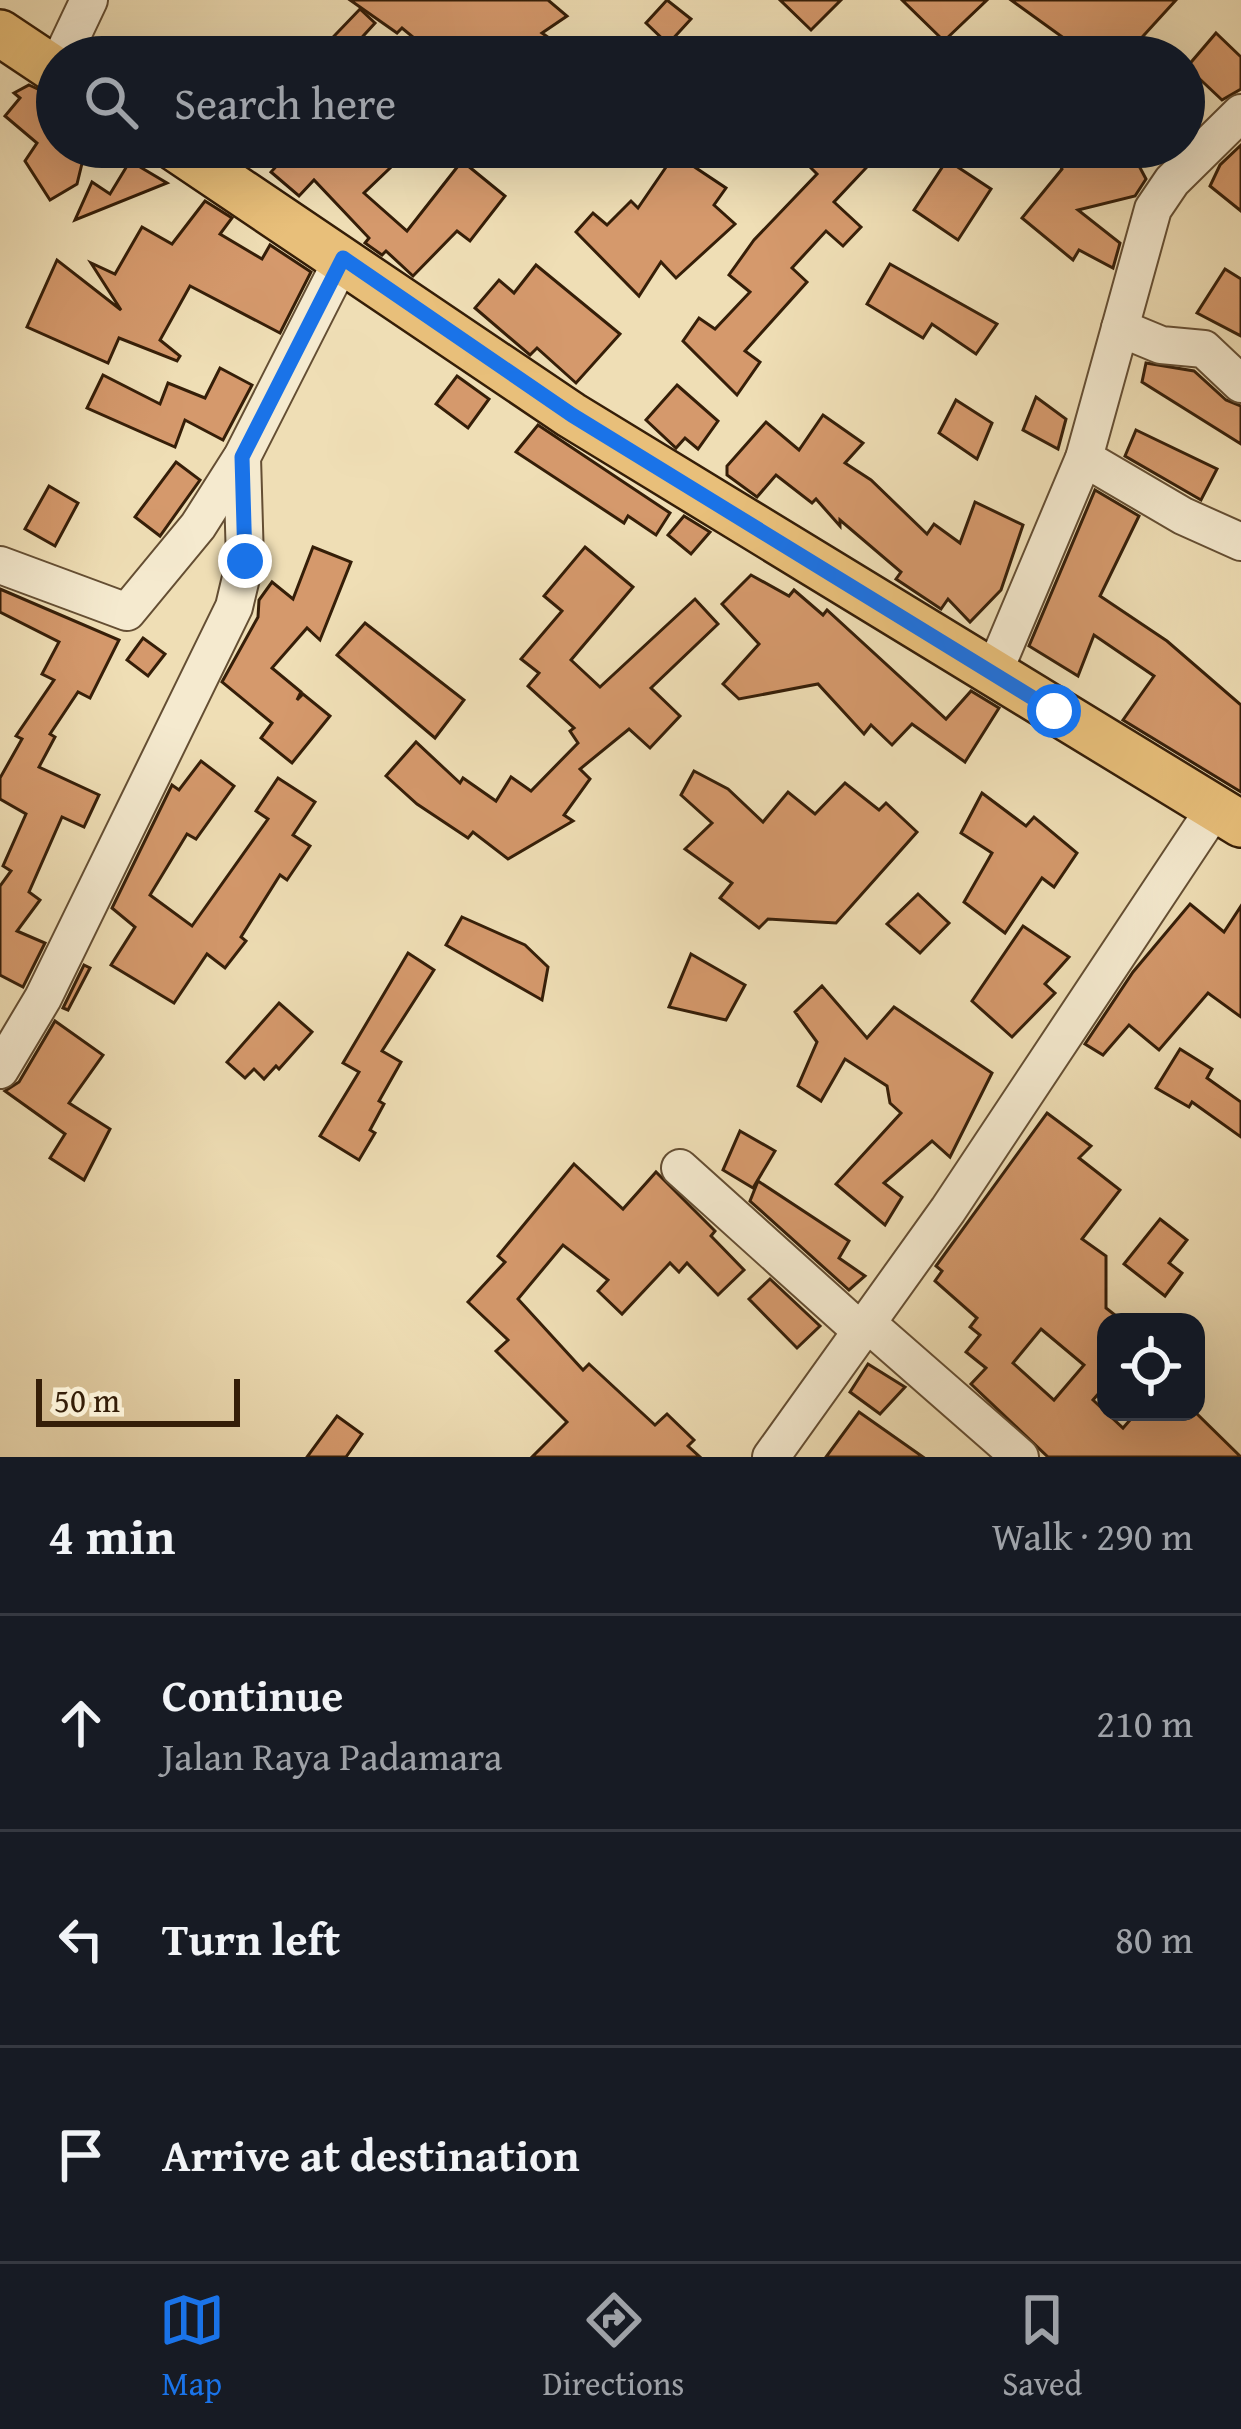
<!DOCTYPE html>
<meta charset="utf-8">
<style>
:root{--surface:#171b24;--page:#242831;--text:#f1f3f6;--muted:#9ea1a6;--line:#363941;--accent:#1a73e8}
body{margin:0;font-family:"Gentium Book Plus",serif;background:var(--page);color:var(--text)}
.controls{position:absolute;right:36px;bottom:36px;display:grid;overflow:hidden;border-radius:24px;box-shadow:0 12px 48px #0002}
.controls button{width:108px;height:108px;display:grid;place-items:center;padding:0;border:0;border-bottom:3px solid var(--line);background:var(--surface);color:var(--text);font:60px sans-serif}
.scale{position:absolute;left:36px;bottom:30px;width:204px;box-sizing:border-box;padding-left:12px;border:6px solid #351e08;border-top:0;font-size:33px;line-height:42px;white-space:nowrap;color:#351e08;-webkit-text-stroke:9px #f5eacf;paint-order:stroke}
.stop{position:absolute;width:36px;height:36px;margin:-27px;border:9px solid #1a73e8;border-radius:50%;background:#fff}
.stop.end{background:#1a73e8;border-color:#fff;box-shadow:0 3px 12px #0008}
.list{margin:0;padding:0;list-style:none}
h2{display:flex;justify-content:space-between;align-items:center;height:156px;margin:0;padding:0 48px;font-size:51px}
h2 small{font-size:39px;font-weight:400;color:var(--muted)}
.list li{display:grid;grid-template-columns:78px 1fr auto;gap:36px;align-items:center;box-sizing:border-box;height:216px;padding:0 48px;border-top:3px solid var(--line)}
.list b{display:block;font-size:45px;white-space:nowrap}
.list p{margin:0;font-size:39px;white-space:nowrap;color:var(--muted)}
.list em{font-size:39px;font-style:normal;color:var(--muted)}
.icon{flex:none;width:66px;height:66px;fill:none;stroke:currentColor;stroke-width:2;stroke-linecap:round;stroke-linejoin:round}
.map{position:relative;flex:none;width:1241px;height:1457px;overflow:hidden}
.search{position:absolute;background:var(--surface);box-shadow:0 12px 48px #0002;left:36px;right:36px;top:36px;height:132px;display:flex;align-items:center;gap:30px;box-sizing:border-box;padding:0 42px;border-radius:66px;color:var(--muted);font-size:45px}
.sheet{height:804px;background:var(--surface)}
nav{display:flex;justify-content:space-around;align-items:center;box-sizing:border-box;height:168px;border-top:3px solid var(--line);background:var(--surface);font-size:33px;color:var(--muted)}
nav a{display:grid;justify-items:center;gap:6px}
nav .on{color:var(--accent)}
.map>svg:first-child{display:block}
.building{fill:#d5996c;stroke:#351e08;stroke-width:3;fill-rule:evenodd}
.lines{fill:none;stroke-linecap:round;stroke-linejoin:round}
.minor-casing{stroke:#644e33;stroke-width:40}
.major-casing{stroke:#351e08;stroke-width:50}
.minor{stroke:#f5eacf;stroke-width:36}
.major{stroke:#e8bf7a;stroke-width:45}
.route{stroke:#1a73e8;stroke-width:15}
</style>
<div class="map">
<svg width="1241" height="1457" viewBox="0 0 1241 1457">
<rect width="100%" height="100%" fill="#efdeb5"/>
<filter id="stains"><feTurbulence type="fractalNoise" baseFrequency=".00167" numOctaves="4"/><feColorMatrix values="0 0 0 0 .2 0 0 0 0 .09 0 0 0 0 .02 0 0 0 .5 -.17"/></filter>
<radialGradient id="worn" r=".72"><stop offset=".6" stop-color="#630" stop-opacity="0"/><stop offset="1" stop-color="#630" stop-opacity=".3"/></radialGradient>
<g class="building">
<path d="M350 0H548L567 16 542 33 576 57H437L402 28 397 33Z"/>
<path d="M667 0 691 19 668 44 646 23Z"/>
<path d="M780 0H841L811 30Z"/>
<path d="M902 0H987L944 41Z"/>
<path d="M1011 0H1176L1124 57H1090Z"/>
<path d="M360 9 375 23 344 57H314Z"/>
<path d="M1216 33 1241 57V89L1222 100 1187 67Z"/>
<path d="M29 85 57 98V147H86L77 184 50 200 25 161 37 143 5 116 20 98 14 93Z"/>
<path d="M1241 145V211L1210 186 1220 165Z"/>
<path d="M294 147H339L349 156 359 147H412L364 193 407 231 462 161 505 196 470 241 457 231 413 276 386 251 382 255 365 243 369 238 314 180 299 196 271 172Z"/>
<path d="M822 147H840L866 168 834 202 861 227 843 246 826 231 792 268 807 282 745 351 760 362 737 395 683 341 699 318 715 329 750 292 729 275 754 240 817 174 804 161Z"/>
<path d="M1051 147H1129L1146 179 1135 196 1078 210 1120 243 1113 268 1079 250 1073 260 1022 218 1062 169Z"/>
<path d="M675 154 726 188 714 205 735 224 676 278 661 262 639 296 576 232 593 213 607 225 631 201 638 208Z"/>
<path d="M947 160 991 189 958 240 914 210Z"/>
<path d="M130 161 167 183 75 220 92 182 110 194Z"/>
<path d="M205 201 232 218 220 234 262 259 270 245 311 272 280 333 190 286 160 340 180 356 177 361 119 338 108 363 27 327 57 260 121 310 91 263 115 274 142 227 172 244Z"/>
<path d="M890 264 997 324 976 354 932 324 923 338 867 304Z"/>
<path d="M536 265 620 334 576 383 537 348 530 355 475 308 499 280 514 293Z"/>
<path d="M1225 269 1241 279V336L1197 313Z"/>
<path d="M1146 363 1194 371 1226 400 1241 406V444L1142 382Z"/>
<path d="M220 368 252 385 223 440 185 420 175 447 87 408 103 375 160 404 168 383 205 398Z"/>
<path d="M457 376 489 399 468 428 436 404Z"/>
<path d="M677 385 718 421 698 449 685 438 676 448 646 420Z"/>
<path d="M1036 397 1066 419 1058 449 1023 430Z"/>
<path d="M956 400 992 423 977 459 939 433Z"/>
<path d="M823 415 863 443 845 463 871 480 927 534 934 524 960 543 975 502 1023 525 1001 590 970 622 948 599 941 609 896 579 901 572 840 520V526L816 499 812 503 776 475 757 497 727 475V466L766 422 799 450Z"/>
<path d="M538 425 670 513 656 535 628 516 624 523 516 452Z"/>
<path d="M1136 430 1217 469 1201 500 1125 456Z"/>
<path d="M176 462 200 480 160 536 135 517Z"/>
<path d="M49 486 78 503 55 546 25 529Z"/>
<path d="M1095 490 1139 516 1100 596 1167 641 1241 705V792L1123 720 1154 676 1094 635 1078 676 1029 646Z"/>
<path d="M684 516 710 532 691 554 668 535Z"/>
<path d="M313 547 351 562 320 640 307 628 272 668 301 692 297 700 303 694 330 716 292 763 261 738 272 723 222 682 258 617 259 600 272 582 293 599Z"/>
<path d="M585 547 633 587 571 660 600 687 695 599 718 624 651 688 680 716 650 748 629 729 580 769 590 779 564 815 573 821 508 859 473 832 468 838 417 804 386 776 416 742 460 783 463 778 496 801 511 777 531 791 578 743 570 731 574 728 528 686 539 673 521 659 562 611 544 596Z"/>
<path d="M751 575 789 596 794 590 823 615 827 610 946 719 971 691 999 708 965 762 912 724 892 745 871 725 864 734 818 684 739 699 723 684 759 644 722 604Z"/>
<path d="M0 589 119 640 90 698 78 692 50 734 55 737 39 767 99 795 84 827 62 817 29 892 40 900 17 931 45 943 23 987 0 975V886L11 871 3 866 26 814 0 799V778L22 739 16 736 54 680 42 674 59 642 0 612Z"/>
<path d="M365 623 464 700 435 738 337 655Z"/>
<path d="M143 638 165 654 148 676 127 660Z"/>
<path d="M201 761 234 786 196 839 187 834 150 895 192 926 268 819 256 811 278 778 315 802 293 835 310 846 287 880 280 875 241 937 246 941 225 968 207 954 174 1003 111 965 135 927 112 908 172 785 179 790Z"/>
<path d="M694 771 728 789 763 822 788 792 815 814 845 783 879 810 886 803 917 832 836 923 768 919 759 928 720 898 732 883 685 849 712 823 681 795Z"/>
<path d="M982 793 1026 826 1034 817 1077 853 1054 887 1042 878 1005 933 964 902 992 853 961 833Z"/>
<path d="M918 894 949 923 920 953 887 924Z"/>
<path d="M1190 904 1224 932 1241 906V1017L1208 993 1159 1050 1129 1025 1103 1055 1085 1044 1133 972Z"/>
<path d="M462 917 525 945 548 967 542 1000 446 945Z"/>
<path d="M1023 926 1069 957 1045 984 1055 993 1012 1037 972 1001Z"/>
<path d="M408 953 434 970 382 1051 401 1062 379 1101 384 1104 370 1130 375 1133 359 1160 320 1136 359 1072 343 1063Z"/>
<path d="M691 954 745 985 726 1020 669 1007Z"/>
<path d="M84 965 90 968 68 1010 63 1008Z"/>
<path d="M822 986 867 1038 894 1007 992 1073 950 1157 932 1141 884 1183 902 1197 885 1225 836 1184 901 1113 890 1103 887 1086 845 1059 821 1101 798 1086 817 1042 795 1012Z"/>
<path d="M279 1003 312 1032 279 1069 276 1066 264 1079 254 1069 245 1078 227 1062Z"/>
<path d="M55 1021 103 1055 69 1103 110 1129 84 1180 50 1158 65 1134 5 1091 19 1082Z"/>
<path d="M1180 1049 1212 1069 1207 1078 1241 1102V1137L1192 1102 1189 1107 1156 1088Z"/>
<path d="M1047 1113 1091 1146 1079 1158 1120 1190 1082 1239 1106 1256V1308L1120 1319 1106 1322V1385L1093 1400 1123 1428 1137 1412H1195L1241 1457H1048L971 1384 986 1368 966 1352 980 1335 970 1327 977 1318 935 1281 942 1271 936 1266ZM1041 1329 1084 1365 1054 1400 1013 1363Z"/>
<path d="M740 1131 775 1151 753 1188 723 1170Z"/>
<path d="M574 1164 623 1209 656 1172 715 1231 711 1236 744 1270 718 1295 687 1263 679 1272 670 1263 622 1314 598 1291 608 1280 563 1245 518 1299 583 1370 589 1364 655 1425 667 1414 694 1440 688 1446 700 1457H532L567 1422 496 1351 508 1340 468 1302 505 1262 498 1256Z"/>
<path d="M758 1181 849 1241 839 1258 865 1276 849 1290 750 1201Z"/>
<path d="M1160 1219 1187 1240 1169 1263 1182 1273 1165 1296 1124 1264Z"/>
<path d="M770 1279 820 1326 797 1348 749 1299Z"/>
<path d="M868 1364 905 1387 880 1414 850 1392Z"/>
<path d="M859 1412 923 1457H826Z"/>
<path d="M337 1416 362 1434 346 1457H307Z"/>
</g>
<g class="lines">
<defs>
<g id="minor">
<path d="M62 57 89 0"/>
<path d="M1120 328 1161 345 1204 349 1241 384"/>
<path d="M1084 458 1183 516 1241 542"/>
<path d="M0 565 127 612 198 526 240 460"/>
<path d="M993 674 1084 458 1153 209 1172 181 1241 113"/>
<path d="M0 1070 43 998 234 607 245 561 242 457 343 258"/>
<path d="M680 1168 862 1332"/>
<path d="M868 1324 1020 1457"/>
<path d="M771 1457 948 1210 1215 808"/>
</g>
<g id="major">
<path d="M0 33 57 71"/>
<path d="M174 147 571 415 1241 824"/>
</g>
</defs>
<use href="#minor" class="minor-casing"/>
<use href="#major" class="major-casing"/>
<use href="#minor" class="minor"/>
<use href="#major" class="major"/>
</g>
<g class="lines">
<path class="route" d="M245 561 242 457 343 258 572 415 1054 711"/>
</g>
<rect width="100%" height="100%" filter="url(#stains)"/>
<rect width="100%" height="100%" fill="url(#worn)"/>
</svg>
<div class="controls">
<button><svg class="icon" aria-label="locate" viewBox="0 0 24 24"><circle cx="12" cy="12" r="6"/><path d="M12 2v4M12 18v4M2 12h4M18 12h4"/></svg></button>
</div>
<div class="scale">50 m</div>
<div class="stop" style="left:1054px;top:711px"></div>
<div class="stop end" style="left:245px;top:561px"></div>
<div class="search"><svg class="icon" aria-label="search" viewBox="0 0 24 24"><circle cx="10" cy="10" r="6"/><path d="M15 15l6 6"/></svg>Search here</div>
</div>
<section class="sheet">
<h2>4 min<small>Walk · 290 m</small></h2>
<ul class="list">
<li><svg class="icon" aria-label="ahead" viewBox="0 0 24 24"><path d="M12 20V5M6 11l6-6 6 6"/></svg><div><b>Continue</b><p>Jalan Raya Padamara</p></div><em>210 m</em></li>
<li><svg class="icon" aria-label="left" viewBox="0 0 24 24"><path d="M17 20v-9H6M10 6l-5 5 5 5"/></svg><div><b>Turn left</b></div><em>80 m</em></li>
<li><svg class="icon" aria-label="arrive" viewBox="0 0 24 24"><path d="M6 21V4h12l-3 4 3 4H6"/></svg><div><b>Arrive at destination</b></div></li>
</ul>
</section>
<nav>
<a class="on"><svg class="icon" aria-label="map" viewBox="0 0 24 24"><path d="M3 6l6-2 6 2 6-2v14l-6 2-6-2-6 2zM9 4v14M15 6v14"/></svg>Map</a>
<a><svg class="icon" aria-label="directions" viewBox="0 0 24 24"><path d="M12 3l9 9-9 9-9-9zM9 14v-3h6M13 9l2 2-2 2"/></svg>Directions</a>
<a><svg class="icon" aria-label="saved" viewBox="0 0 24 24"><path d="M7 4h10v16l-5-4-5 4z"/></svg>Saved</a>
</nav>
